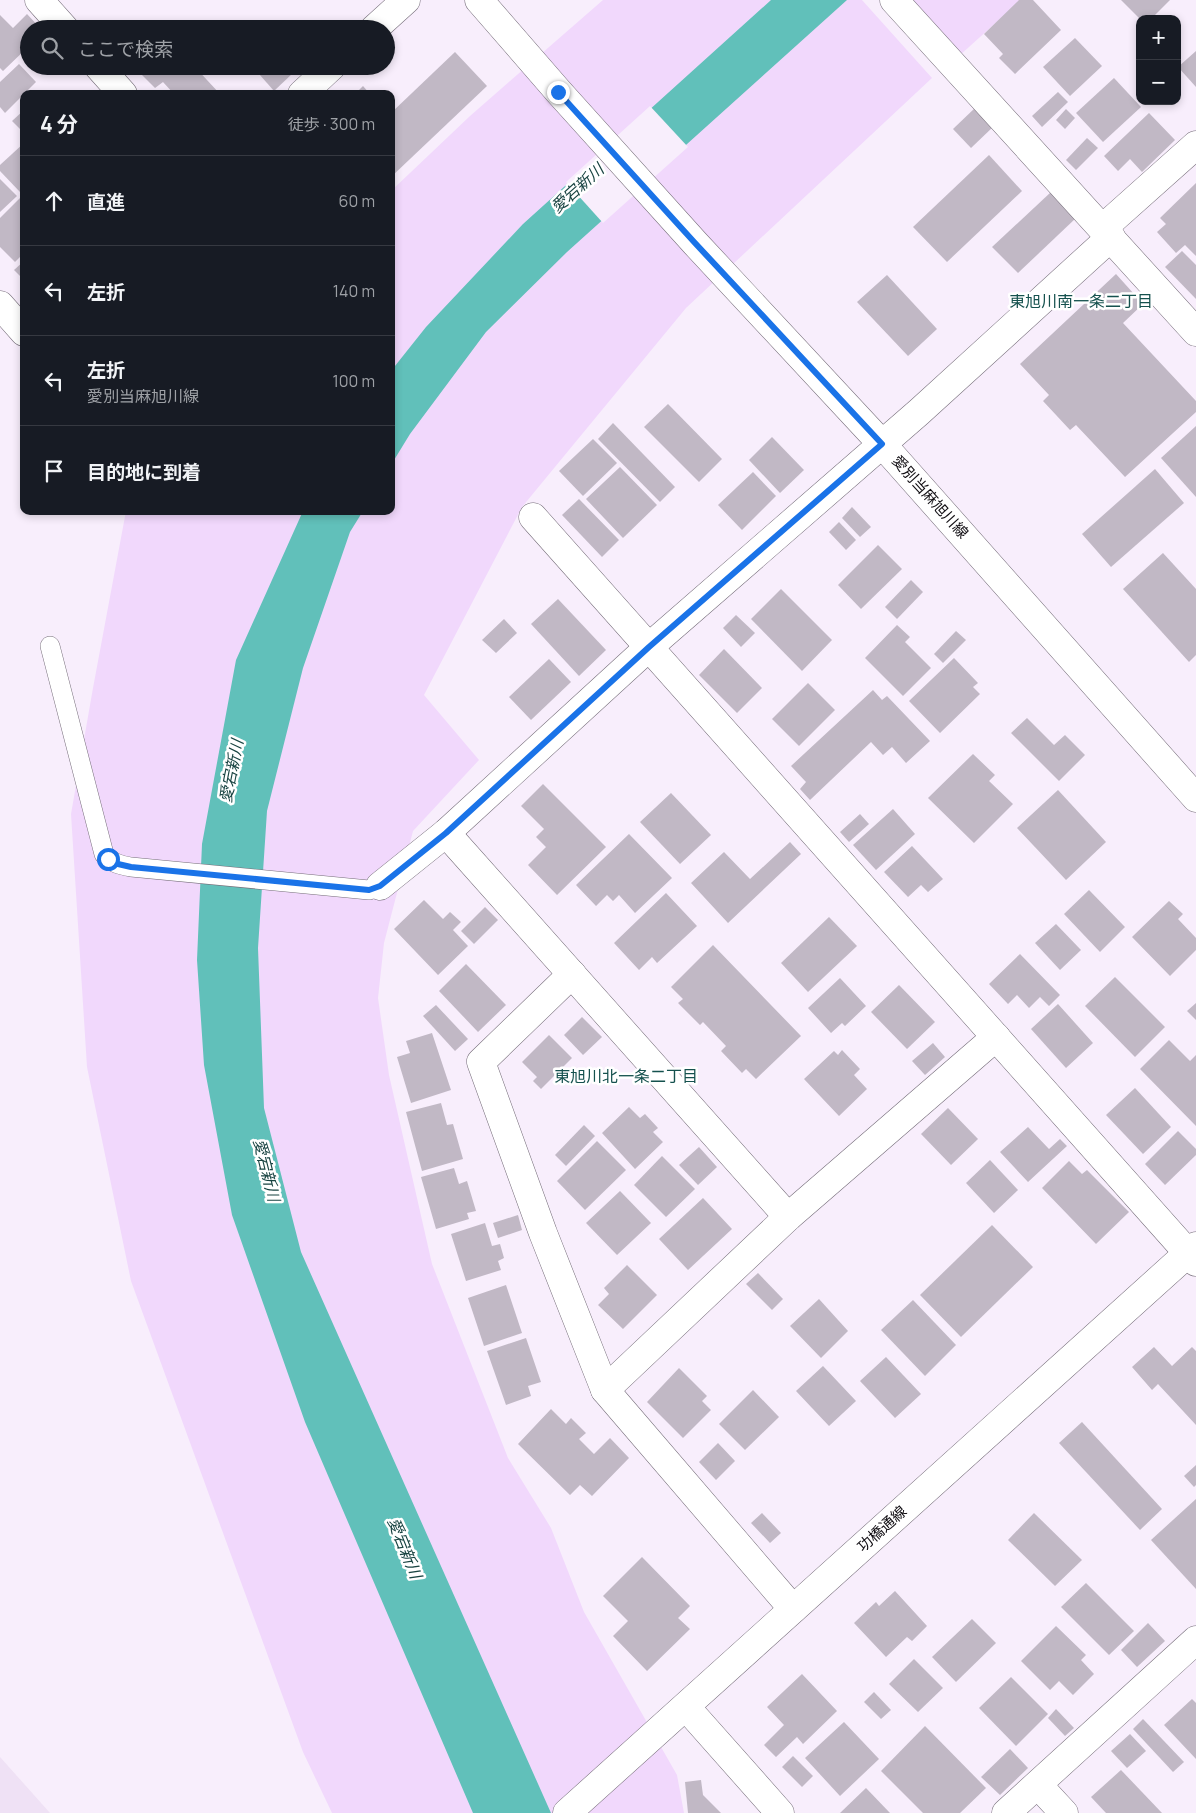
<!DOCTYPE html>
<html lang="ja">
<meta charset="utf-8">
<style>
:root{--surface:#171b24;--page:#20242c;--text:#f1f3f6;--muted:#9ea1a6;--line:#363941}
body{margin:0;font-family:Manrope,"Noto Sans JP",sans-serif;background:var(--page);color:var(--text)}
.controls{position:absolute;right:15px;top:15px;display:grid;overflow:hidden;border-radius:10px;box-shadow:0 2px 8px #0003}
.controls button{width:45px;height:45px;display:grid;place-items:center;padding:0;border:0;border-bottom:1px solid var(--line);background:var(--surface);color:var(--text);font:25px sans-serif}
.stop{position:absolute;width:15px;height:15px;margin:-11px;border:4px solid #1a73e8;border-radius:50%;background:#fff}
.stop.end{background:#1a73e8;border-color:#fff;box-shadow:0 1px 5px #0008}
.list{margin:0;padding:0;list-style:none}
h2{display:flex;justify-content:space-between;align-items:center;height:65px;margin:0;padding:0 20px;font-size:21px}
h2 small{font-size:16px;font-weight:400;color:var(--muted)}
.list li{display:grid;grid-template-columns:32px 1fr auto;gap:15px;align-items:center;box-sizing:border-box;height:90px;padding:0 20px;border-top:1px solid var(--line)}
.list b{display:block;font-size:19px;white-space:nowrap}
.list p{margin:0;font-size:16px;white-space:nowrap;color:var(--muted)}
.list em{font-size:16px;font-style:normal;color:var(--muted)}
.icon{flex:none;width:28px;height:28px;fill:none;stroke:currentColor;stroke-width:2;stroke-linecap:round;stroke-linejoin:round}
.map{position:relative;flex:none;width:1196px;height:1813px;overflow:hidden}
.search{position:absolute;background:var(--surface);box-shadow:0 2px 8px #0003;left:20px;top:20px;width:375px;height:55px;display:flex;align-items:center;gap:12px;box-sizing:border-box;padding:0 18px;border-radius:28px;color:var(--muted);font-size:19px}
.panel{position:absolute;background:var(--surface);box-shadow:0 2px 8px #0003;left:20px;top:90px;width:375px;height:425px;border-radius:10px}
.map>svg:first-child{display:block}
.built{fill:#efe1f5}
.green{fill:#f1d8fc}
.water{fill:#61c0ba}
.pier{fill:#f8eefc}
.building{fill:#c1b8c5}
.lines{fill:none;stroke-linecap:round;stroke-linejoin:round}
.lane-casing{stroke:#756d79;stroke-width:20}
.street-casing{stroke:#756d79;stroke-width:29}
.secondary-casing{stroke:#756d79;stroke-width:29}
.primary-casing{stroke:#756d79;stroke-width:29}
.lane{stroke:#fff;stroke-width:19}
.street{stroke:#fff;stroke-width:28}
.secondary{stroke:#fff;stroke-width:28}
.primary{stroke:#fff;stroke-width:28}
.route{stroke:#1a73e8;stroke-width:6}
.labels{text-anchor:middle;stroke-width:5;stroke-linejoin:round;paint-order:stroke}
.street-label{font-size:15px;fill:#0f0c11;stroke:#fff}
.water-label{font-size:16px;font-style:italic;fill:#184341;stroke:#fff}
.neighbourhood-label{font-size:16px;fill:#15514e;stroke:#fff}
</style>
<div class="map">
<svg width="1196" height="1813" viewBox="0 0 1196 1813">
<rect width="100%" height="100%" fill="#f8eefc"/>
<path class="built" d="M0 1757 50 1813H0Z"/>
<g class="green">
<path d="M603 0H862L932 78 686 308 522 507 424 695 479 760 413 831 384 943 378 998 389 1075 432 1264 508 1458 551 1528 584 1612 677 1775 684 1813H332L303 1752 131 1281 87 1067 71 814 93 688 126 511H391V191L470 116Z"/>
<path d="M907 0H1021L959 56Z"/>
</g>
<g class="water">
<path d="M771 0H847L567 252 486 332 410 434 391 465V371L426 327 523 224Z"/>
<path d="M303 511H363L350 532 303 668 267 811 258 948 264 1108 301 1252 551 1813H473L305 1422 232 1215 204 1065 197 960 202 844 236 660Z"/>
</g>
<path class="pier" d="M650 106 688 147 603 223 566 182Z"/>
<g class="building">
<path d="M1019 0H1033L1061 30 1015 74 999 58 1003 54 984 34Z"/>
<path d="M1121 0H1170L1151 19H1140Z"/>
<path d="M27 14 41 29H29V46L3 71 0 68V15L13 28Z"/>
<path d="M1075 38 1102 66 1070 96 1043 67Z"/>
<path d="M1196 51V87L1178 67Z"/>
<path d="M455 52 487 86 391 177V113Z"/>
<path d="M19 64 36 82 5 113 0 107V82Z"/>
<path d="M139 66H194L220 94H174L163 82 155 88 136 69Z"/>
<path d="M252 66H287L293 73 274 91Z"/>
<path d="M1114 78 1141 107 1103 142 1076 113Z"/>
<path d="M363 86 370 94H355Z"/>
<path d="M1058 92 1068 102 1042 127 1032 116Z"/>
<path d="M976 107 994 126 971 148 953 129Z"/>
<path d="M1066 109 1075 118 1065 129 1056 120Z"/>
<path d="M24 110V133L12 121Z"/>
<path d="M1149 113 1175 140 1142 172 1130 159 1118 171 1104 156Z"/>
<path d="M1087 138 1098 148 1076 170 1066 160Z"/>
<path d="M24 143V189L20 192 0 171V165Z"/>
<path d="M989 155 1022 191 947 262 913 227Z"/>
<path d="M0 179 17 196 0 212Z"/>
<path d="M1196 183V256L1185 245 1176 253 1157 232 1166 224 1160 218Z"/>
<path d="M1051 192 1076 218 1018 273 992 247Z"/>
<path d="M22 196 24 198V253L15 262 0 247V218Z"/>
<path d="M1182 251 1196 265V299L1165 267Z"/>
<path d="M24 261V280L14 270Z"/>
<path d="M1116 274 1143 304 1123 323 1196 401V412L1125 477 1076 425 1070 430 1043 401 1049 395 1020 364Z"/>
<path d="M887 275 937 329 908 356 857 302Z"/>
<path d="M668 404 722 459 699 482 644 427Z"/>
<path d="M613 423 675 487 660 502 598 439Z"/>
<path d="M1196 426V497L1161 458Z"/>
<path d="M772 437 804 470 780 493 749 460Z"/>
<path d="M593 439 617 463 583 496 559 471Z"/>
<path d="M620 467 657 505 623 538 586 499Z"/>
<path d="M1155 469 1184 503 1111 567 1082 534Z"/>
<path d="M753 472 776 496 742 530 718 505Z"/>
<path d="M579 499 619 540 602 557 562 515Z"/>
<path d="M852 507 871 527 860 537 842 518Z"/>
<path d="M839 522 856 540 846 550 829 532Z"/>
<path d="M878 545 902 569 861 609 838 585Z"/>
<path d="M1163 553 1196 589V655L1189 662 1123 589Z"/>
<path d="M911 580 923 592 897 619 885 607Z"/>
<path d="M781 589 832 640 802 671 751 619Z"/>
<path d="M558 599 606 650 579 676 531 624Z"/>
<path d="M736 615 755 633 741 647 723 628Z"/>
<path d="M504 619 517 633 496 653 482 640Z"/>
<path d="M897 625 910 637 905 642 931 668 903 696 865 658Z"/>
<path d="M956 631 966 640 943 663 934 654Z"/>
<path d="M724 649 762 688 737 713 699 675Z"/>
<path d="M954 658 978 683 973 687 980 694 940 733 909 701Z"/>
<path d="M549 659 571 682 531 720 509 697Z"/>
<path d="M808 683 835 710 799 746 772 719Z"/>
<path d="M873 690 882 700 887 696 930 741 906 763 892 747 883 755 871 742 810 800 800 789 806 782 791 766Z"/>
<path d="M1027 718 1054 745 1065 735 1085 755 1059 781 1011 733Z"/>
<path d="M973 754 995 775 989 781 1013 804 974 843 928 798Z"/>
<path d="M543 784 606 847 557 895 528 865 546 847 536 837 544 829 521 806Z"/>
<path d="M1058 790 1106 842 1066 880 1017 828Z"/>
<path d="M671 793 711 835 680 864 640 822Z"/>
<path d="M893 809 915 834 876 870 853 845Z"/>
<path d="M860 814 869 824 849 842 840 832Z"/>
<path d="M629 834 672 878 635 913 619 895 613 901 607 895 596 906 576 885Z"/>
<path d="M790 842 801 854 728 923 691 883 724 852 750 879Z"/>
<path d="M912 846 943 879 928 892 921 885 908 897 884 872Z"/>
<path d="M1089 890 1125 927 1100 952 1064 914Z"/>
<path d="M666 893 697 926 657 963 652 957 639 970 614 943Z"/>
<path d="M424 900 443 919 450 912 461 922 453 930 468 946 438 975 394 929Z"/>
<path d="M1169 901 1183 914 1178 919 1196 938V950L1170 976 1132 937Z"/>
<path d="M485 907 498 920 474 944 461 931Z"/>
<path d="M829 917 857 946 808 992 781 963Z"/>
<path d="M1056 924 1081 950 1060 970 1035 943Z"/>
<path d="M713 945 801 1036 756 1079 746 1069 742 1073 721 1051 726 1046 703 1022 700 1025 678 1003 683 999 671 987Z"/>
<path d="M1020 954 1060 995 1049 1006 1040 997 1029 1008 1017 995 1008 1004 989 984Z"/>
<path d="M466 964 506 1005 478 1032 439 991Z"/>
<path d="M1115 977 1165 1027 1135 1057 1085 1006Z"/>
<path d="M840 978 866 1006 845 1026 842 1023 831 1033 808 1008Z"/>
<path d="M899 985 935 1022 907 1049 871 1012Z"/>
<path d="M1196 1003V1020L1187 1011Z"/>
<path d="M1058 1004 1093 1043 1066 1068 1031 1029Z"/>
<path d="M436 1005 468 1039 455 1051 423 1016Z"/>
<path d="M582 1017 602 1037 583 1055 564 1035Z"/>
<path d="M432 1033 451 1090 411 1103 397 1057 410 1053 406 1041Z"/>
<path d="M549 1035 572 1058 541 1089 533 1081 537 1077 522 1062Z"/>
<path d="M1169 1040 1190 1061 1196 1055V1126L1140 1069Z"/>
<path d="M933 1043 945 1057 925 1075 912 1061Z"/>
<path d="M842 1050 860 1069 854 1075 867 1089 839 1116 804 1079 834 1051 838 1055Z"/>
<path d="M1135 1088 1171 1127 1143 1154 1106 1115Z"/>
<path d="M441 1103 447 1125 453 1124 463 1159 422 1171 406 1112Z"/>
<path d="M629 1107 640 1118 645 1114 658 1128 653 1132 663 1142 635 1169 602 1133Z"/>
<path d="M948 1108 978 1139 951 1165 921 1134Z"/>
<path d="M584 1125 595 1136 566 1166 555 1155Z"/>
<path d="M1028 1127 1049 1149 1060 1139 1067 1146 1028 1182 1000 1152Z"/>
<path d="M1178 1131 1196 1149V1155L1165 1185 1145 1164Z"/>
<path d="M597 1141 626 1170 585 1210 557 1181Z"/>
<path d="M699 1147 717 1167 698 1185 679 1165Z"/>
<path d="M662 1156 695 1189 666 1217 634 1185Z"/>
<path d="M990 1160 1018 1190 994 1213 966 1183Z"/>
<path d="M1069 1161 1082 1174 1087 1170 1129 1212 1096 1244 1042 1188Z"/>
<path d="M454 1168 459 1184 467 1181 476 1211 467 1213 469 1219 436 1229 421 1177Z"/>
<path d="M620 1191 651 1223 617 1255 586 1223Z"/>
<path d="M703 1198 732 1229 688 1270 659 1239Z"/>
<path d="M518 1215 522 1230 498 1238 493 1223Z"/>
<path d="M485 1223 492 1246 500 1244 504 1258 498 1261 501 1270 466 1281 451 1234Z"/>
<path d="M992 1225 1033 1267 961 1337 920 1295Z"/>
<path d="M627 1265 657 1295 623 1329 598 1305 609 1294 604 1288Z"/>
<path d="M758 1273 783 1299 772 1310 746 1284Z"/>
<path d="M506 1285 522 1333 484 1346 468 1298Z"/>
<path d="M819 1299 848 1331 821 1358 790 1326Z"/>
<path d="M913 1300 956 1345 925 1376 881 1330Z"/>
<path d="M526 1338 541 1382 528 1386 531 1396 506 1405 487 1351Z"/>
<path d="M1154 1347 1172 1366 1192 1347 1196 1351V1425L1158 1384 1152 1390 1132 1367Z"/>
<path d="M886 1357 921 1394 895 1418 860 1381Z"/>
<path d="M823 1366 856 1401 829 1426 796 1391Z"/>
<path d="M679 1368 707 1396 702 1401 711 1410 683 1438 647 1402Z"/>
<path d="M753 1390 779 1417 745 1450 719 1424Z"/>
<path d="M551 1409 566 1424 571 1418 586 1433 579 1439 594 1454 610 1438 629 1458 592 1496 580 1485 570 1495 518 1444Z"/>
<path d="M1082 1422 1162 1509 1140 1530 1059 1443Z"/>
<path d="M718 1443 735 1461 716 1480 699 1462Z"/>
<path d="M1196 1465V1485L1194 1487 1184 1476Z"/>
<path d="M1196 1499V1589L1151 1540Z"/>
<path d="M762 1513 781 1533 770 1543 751 1523Z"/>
<path d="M1034 1513 1082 1560 1055 1586 1008 1540Z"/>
<path d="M642 1557 690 1606 678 1618 690 1629 647 1671 613 1636 628 1621 603 1596Z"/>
<path d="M1086 1583 1134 1631 1109 1655 1061 1607Z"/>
<path d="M895 1591 927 1626 912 1641 907 1637 886 1657 854 1623 876 1602 879 1606Z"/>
<path d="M972 1619 996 1643 956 1682 932 1657Z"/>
<path d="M1148 1623 1165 1641 1137 1667 1121 1650Z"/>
<path d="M1056 1626 1086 1655 1081 1660 1094 1674 1073 1695 1059 1681 1050 1690 1021 1661Z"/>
<path d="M914 1659 943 1688 918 1712 889 1684Z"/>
<path d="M802 1674 837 1711 803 1744 797 1737 776 1757 764 1745 784 1725 767 1707Z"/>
<path d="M1011 1677 1048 1714 1016 1746 979 1708Z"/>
<path d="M874 1692 891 1710 881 1719 864 1702Z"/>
<path d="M1192 1699 1196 1703V1759L1164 1725Z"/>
<path d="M1056 1709 1074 1728 1065 1736 1048 1718Z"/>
<path d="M1143 1719 1184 1762 1173 1772 1133 1729Z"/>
<path d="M844 1722 879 1759 840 1796 805 1758Z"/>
<path d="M925 1726 986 1788 960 1813H923L881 1771Z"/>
<path d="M1130 1734 1146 1751 1127 1768 1111 1751Z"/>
<path d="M1010 1749 1028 1768 1000 1795 981 1777Z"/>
<path d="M793 1756 813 1776 802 1787 782 1767Z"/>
<path d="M1121 1770 1162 1813H1106L1091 1797Z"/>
<path d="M701 1780 703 1795 721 1813H688L685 1782Z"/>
<path d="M866 1788 890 1813H840Z"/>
</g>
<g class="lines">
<defs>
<path id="lane" d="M50 646 104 854C111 863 120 865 131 867L369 890 380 886"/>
<g id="street">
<path d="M39 0 65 29"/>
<path d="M894 0 1196 332"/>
<path d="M374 29 406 0"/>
<path d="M98 66 123 94"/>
<path d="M302 94 332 66"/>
<path d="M1103 228 1196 145"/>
<path d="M0 305 24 332"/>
<path d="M533 517 1196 1262"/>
<path d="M446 833 788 1217"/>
<path d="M380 886 446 833 649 647 919 412 1111 237"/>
<path d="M572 974 481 1062 543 1233 605 1390 793 1609"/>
<path d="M605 1390 788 1217 996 1037"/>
<path d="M686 1707 780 1813"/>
<path d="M1038 1785 1064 1813"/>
<path d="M1006 1813 1196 1640"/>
</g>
<path id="secondary" d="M567 1813 1196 1246"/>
<path id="primary" d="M479 0 558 91 695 243 882 444 1196 798"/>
</defs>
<use href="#lane" class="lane-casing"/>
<use href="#street" class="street-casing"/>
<use href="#secondary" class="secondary-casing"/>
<use href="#primary" class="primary-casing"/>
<use href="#lane" class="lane"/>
<use href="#street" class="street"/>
<use href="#secondary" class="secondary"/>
<use href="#primary" class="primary"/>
</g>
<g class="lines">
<path class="route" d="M108 859 118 864 131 867 369 890 380 886 446 833 649 647 882 444 695 243 558 92"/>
</g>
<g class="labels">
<g class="street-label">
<text transform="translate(930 497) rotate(48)" y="5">愛別当麻旭川線</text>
<text transform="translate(882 1529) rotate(-42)" y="5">功橋通線</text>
</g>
<g class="water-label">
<text transform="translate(577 188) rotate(-42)" y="6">愛宕新川</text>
<text transform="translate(231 771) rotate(-79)" y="6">愛宕新川</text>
<text transform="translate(267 1170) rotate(76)" y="6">愛宕新川</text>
<text transform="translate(405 1548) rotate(68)" y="6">愛宕新川</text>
</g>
<g class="neighbourhood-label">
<text x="1081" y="307">東旭川南一条二丁目</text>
<text x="626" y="1082">東旭川北一条二丁目</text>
</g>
</g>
</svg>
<div class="controls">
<button>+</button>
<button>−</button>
</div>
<div class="stop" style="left:108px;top:859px"></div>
<div class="stop end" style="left:558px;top:92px"></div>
<div class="search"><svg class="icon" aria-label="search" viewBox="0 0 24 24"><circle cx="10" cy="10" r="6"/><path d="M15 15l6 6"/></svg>ここで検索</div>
<section class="panel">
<h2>4 分<small>徒歩 · 300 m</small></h2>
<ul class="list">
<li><svg class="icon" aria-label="ahead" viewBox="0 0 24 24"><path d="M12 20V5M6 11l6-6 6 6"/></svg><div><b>直進</b></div><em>60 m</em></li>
<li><svg class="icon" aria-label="left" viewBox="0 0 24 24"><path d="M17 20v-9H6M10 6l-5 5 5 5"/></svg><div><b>左折</b></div><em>140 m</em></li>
<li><svg class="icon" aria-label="left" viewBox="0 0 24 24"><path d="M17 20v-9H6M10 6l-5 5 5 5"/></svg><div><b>左折</b><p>愛別当麻旭川線</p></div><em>100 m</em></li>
<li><svg class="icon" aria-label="arrive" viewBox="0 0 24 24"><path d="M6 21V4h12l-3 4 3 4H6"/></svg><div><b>目的地に到着</b></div></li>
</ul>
</section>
</div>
